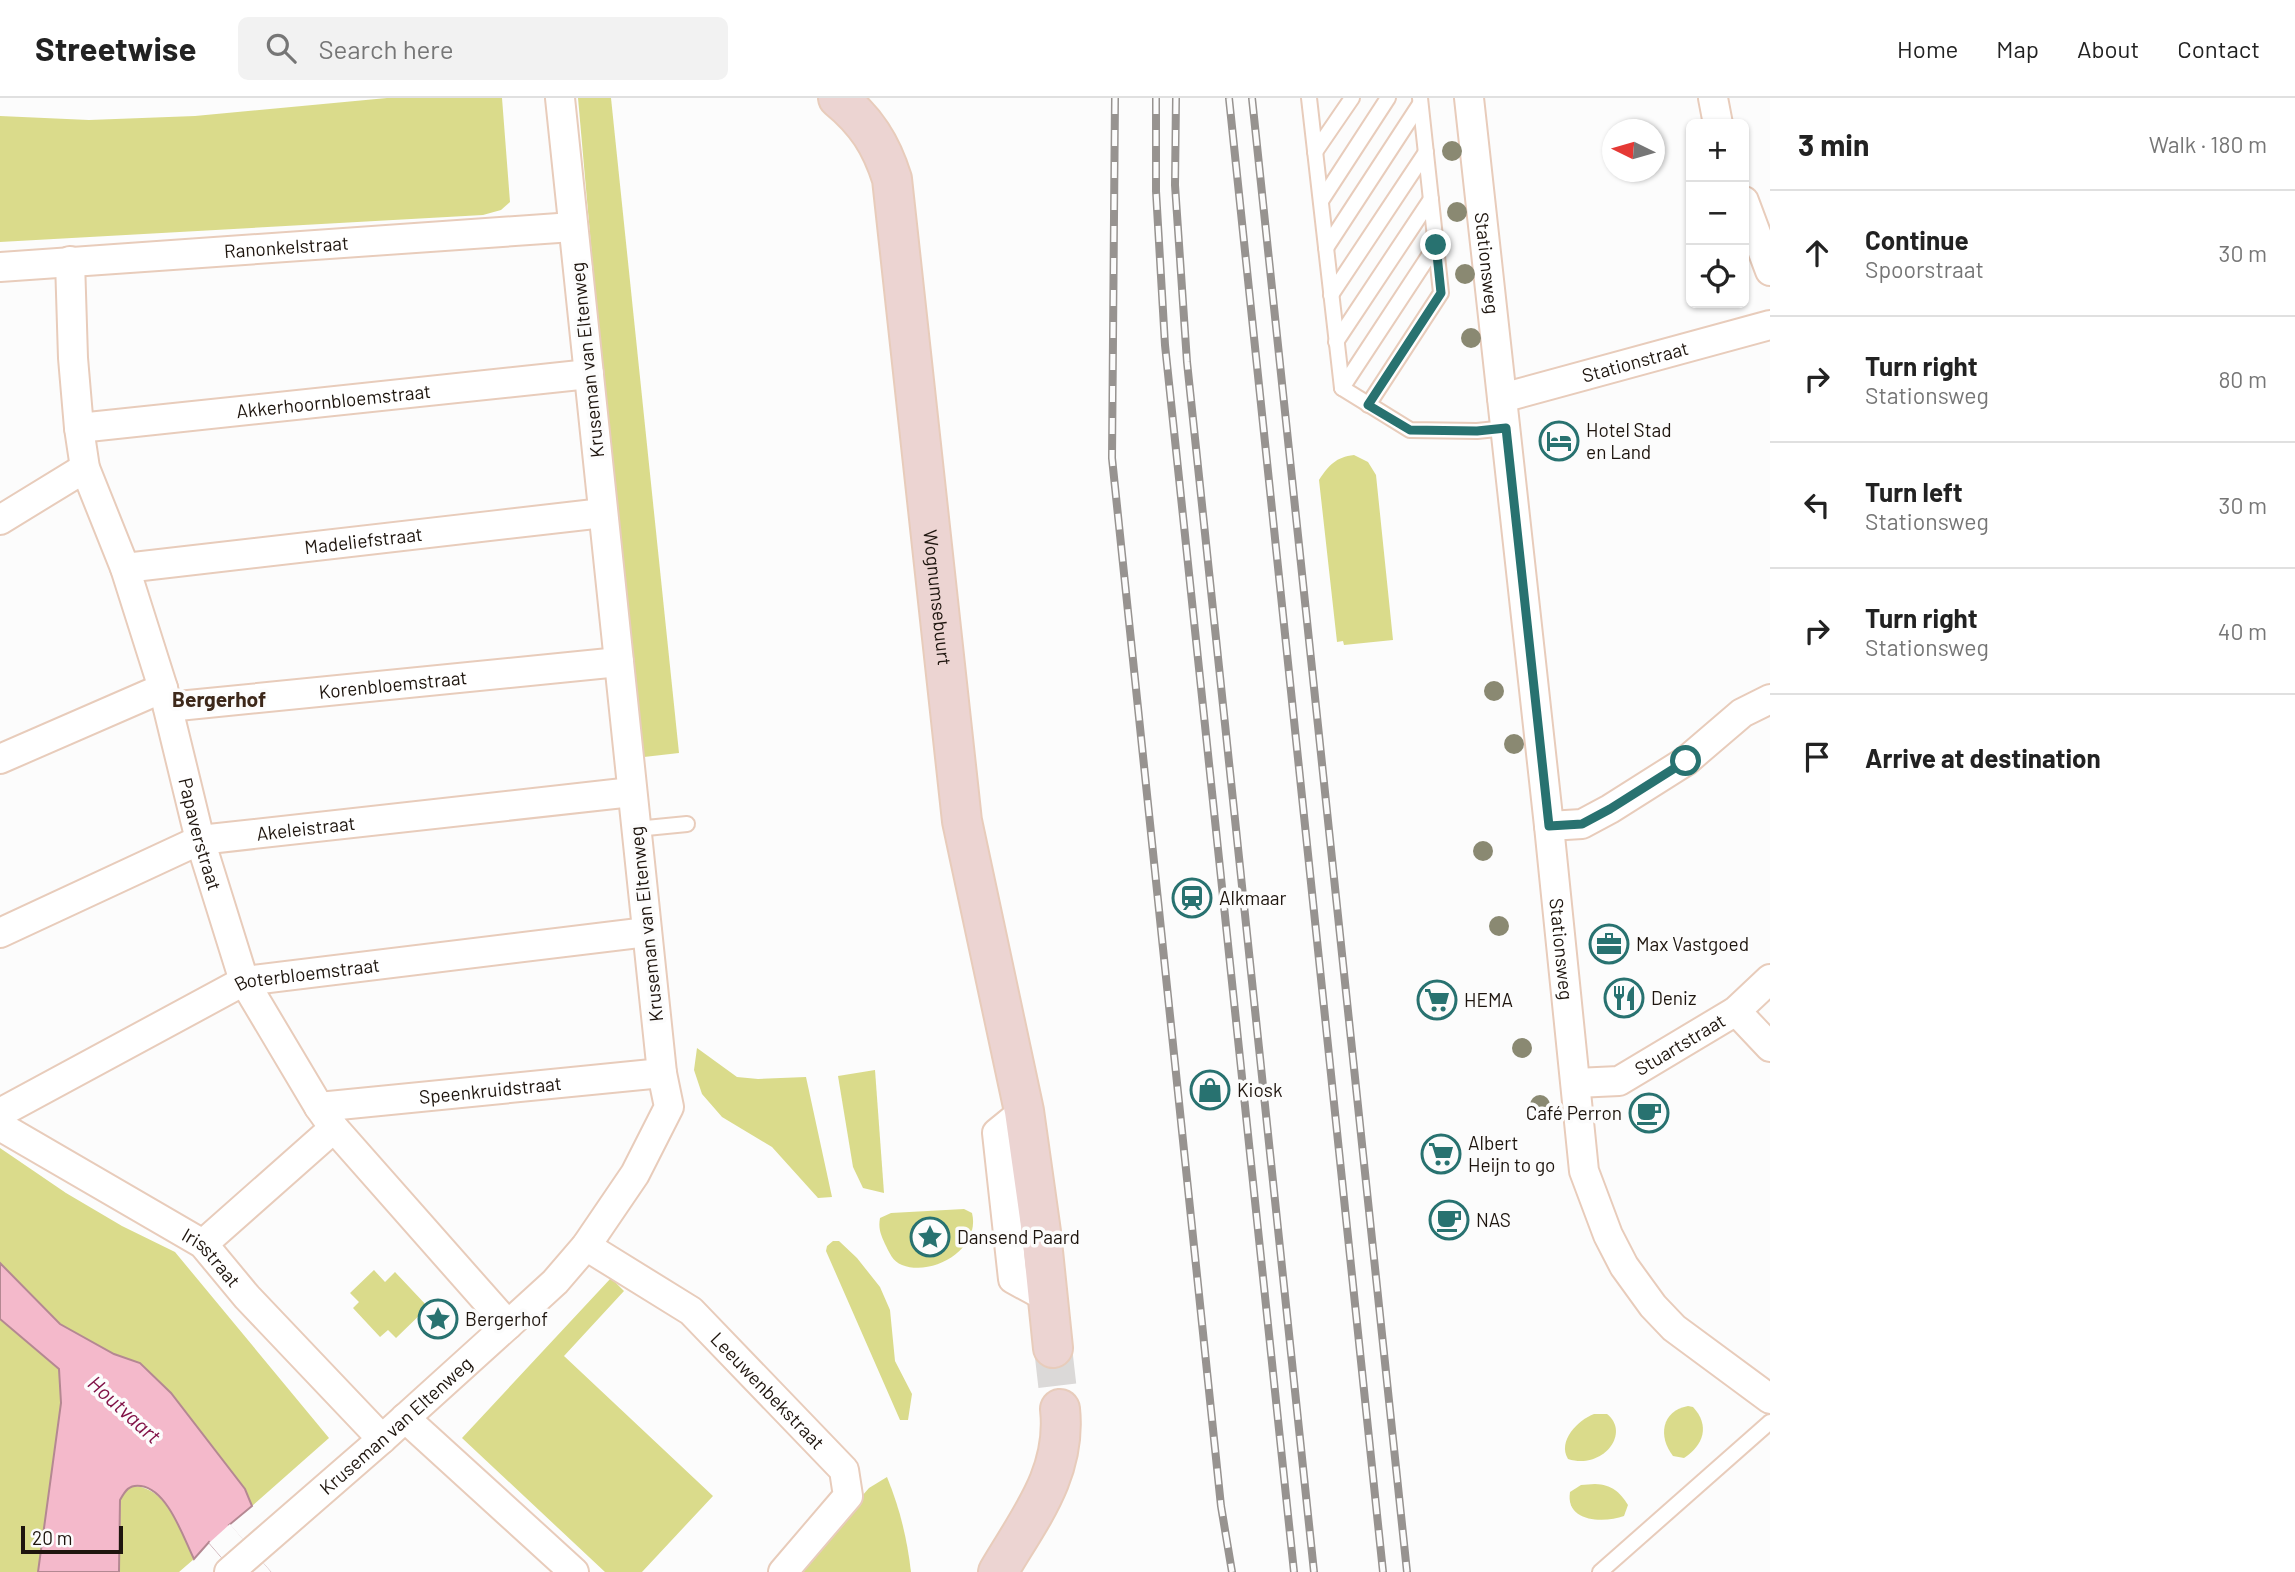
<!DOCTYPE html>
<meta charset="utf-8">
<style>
:root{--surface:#fff;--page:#f2f2f2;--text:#222;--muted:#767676;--line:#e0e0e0}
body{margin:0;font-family:Barlow,sans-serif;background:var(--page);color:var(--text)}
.controls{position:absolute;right:21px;top:21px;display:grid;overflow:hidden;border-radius:10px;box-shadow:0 2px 5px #0004}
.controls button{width:63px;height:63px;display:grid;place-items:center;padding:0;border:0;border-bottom:2px solid var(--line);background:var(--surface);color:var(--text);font:35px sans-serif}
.compass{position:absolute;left:1602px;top:21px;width:63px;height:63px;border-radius:50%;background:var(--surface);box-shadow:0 2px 5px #0004;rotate:275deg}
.scale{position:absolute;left:21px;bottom:18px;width:102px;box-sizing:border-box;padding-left:7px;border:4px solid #1e150e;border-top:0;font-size:19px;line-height:24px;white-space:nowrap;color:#1e150e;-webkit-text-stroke:5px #fcfcfc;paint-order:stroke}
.stop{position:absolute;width:21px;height:21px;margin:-16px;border:5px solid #287270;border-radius:50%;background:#fff}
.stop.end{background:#287270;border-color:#fff;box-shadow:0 2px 7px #0008}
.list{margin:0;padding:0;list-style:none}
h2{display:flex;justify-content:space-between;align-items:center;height:91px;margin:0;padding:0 28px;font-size:30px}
h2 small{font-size:23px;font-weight:400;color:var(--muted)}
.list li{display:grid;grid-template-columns:46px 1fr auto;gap:21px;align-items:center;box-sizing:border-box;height:126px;padding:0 28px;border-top:2px solid var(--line)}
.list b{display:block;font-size:26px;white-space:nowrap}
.list p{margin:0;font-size:23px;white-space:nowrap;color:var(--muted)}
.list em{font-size:23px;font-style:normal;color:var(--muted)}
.icon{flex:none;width:38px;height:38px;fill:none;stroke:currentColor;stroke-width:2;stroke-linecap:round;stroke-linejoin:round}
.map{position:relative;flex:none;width:1770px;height:1474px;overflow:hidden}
header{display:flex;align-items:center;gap:42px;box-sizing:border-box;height:98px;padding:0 35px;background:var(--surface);border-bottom:2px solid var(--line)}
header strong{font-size:33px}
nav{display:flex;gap:38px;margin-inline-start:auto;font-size:24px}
.search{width:490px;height:63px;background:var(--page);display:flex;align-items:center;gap:18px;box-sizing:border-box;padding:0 24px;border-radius:10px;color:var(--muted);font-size:26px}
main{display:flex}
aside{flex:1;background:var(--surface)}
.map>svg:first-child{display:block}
.green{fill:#dadb8b}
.water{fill:#f4b9cb;stroke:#b48892;stroke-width:2}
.pier{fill:#fcfcfc}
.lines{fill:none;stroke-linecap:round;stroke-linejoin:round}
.secondary-tunnel{stroke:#dbd9d8;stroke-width:38;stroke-dasharray:38 19;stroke-linecap:butt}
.lane-casing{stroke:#e8ccbb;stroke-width:18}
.street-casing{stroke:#e8ccbb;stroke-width:32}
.secondary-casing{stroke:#e8ccbb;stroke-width:42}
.lane{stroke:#fff;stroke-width:14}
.street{stroke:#fff;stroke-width:28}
.secondary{stroke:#ecd4d2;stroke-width:38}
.rail-casing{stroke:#979390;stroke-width:8}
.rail{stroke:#fcfcfc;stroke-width:5;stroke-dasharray:16;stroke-linecap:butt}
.tree{fill:#8a8972}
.route{stroke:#287270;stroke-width:9}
.labels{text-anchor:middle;stroke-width:7;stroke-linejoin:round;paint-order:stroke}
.street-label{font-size:19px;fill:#1e150e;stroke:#fcfcfc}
.poi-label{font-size:19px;fill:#1e150e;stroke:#fcfcfc;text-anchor:start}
.neighbourhood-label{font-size:21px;font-weight:bold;fill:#3d281a;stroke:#fcfcfc}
.water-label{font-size:21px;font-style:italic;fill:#811247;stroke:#fcfcfc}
</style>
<header>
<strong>Streetwise</strong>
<div class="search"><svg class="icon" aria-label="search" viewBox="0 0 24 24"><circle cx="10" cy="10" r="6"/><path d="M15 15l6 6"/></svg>Search here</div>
<nav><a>Home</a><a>Map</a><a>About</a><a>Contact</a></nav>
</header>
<main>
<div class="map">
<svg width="1770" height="1474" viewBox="0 0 1770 1474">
<rect width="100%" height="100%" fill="#fcfcfc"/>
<g class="green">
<path d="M387 0H502L510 104 501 112 483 117 0 144V18L89 22 195 18Z"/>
<path d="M578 0H611L679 655 644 659 606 317Z"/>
<path d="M1354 357 1368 364 1376 377 1393 542 1344 547 1343 543 1337 544 1319 382C1329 367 1336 359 1354 357Z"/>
<path d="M697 950 737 979 758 981 806 979 832 1099 818 1100 772 1049 722 1019 702 996 694 972Z"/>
<path d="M875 972 884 1095 863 1090 853 1069 838 978Z"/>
<path d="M0 1050 66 1095 122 1128 175 1154 329 1340 252 1408 245 1391 171 1295 140 1265 114 1256 60 1226 0 1165Z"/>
<path d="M964 1111 972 1115C981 1151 933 1179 902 1167 893 1164 889 1154 885 1146 881 1137 878 1131 880 1120L891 1115Z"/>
<path d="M833 1143H839L857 1160 880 1189 890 1212 895 1263 912 1296 908 1322H900L826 1153 827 1148Z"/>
<path d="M374 1172 385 1184 395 1174 428 1209 396 1240 388 1232 380 1239 353 1210 359 1204 350 1195Z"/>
<path d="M611 1180 624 1193 564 1258 713 1398 642 1474H605L462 1340Z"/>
<path d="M0 1221 59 1271 61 1305 38 1474H0Z"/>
<path d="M1688 1308 1693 1309C1710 1327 1704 1347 1684 1360L1673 1358C1658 1339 1661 1313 1688 1308Z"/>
<path d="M1594 1316H1607C1631 1335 1603 1372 1568 1361 1557 1343 1578 1322 1594 1316Z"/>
<path d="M887 1379C900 1411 907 1440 911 1474H796L869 1390Z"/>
<path d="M1595 1386C1612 1387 1619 1393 1628 1407L1624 1418C1605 1425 1565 1425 1570 1394L1581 1387Z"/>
<path d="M133 1388C168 1389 181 1434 194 1461L179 1474H117L120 1402 125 1393Z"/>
</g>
<path class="water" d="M0 1165 60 1226 114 1256 140 1265 171 1295 245 1391 252 1408 229 1427 270 1474H235L209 1444 194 1461C183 1439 168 1392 141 1388 129 1386 125 1393 120 1402L119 1474H38L61 1305 59 1271 0 1221Z"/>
<path class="pier" d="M230 1426 271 1474H234L209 1445Z"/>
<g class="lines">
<path class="secondary-tunnel" d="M1053 1250 1060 1311"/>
<defs>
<g id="lane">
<path d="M1309 0 1342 290"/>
<path d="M1315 54 1352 0"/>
<path d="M1321 103 1388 0"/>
<path d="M1326 150 1420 6"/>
<path d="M1331 197 1426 54"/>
<path d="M1336 244 1431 101"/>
<path d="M1342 290 1410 332 1477 333 1506 330"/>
<path d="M1342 290 1436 147"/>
<path d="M1368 307 1441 195 1420 0"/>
<path d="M636 731 687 726"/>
<path d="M1600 1474 1770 1324"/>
</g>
<g id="street">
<path id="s1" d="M1469 0 1549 728 1584 1073 1608 1137 1624 1168 1653 1208 1674 1230 1770 1301"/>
<path d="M1713 0 1718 26"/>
<path d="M1744 103 1770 173"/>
<path id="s2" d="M70 163 73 260 79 330 85 370 125 470 163 590 200 742 244 883 319 1009 334 1030 508 1227"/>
<path id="s3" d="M0 169 573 129"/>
<path id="s4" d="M1502 300 1770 227"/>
<path id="s5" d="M79 330 589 276"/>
<path d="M0 422 85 370"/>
<path id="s6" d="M125 470 603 415"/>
<path id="s7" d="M168 609 619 564"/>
<path d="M0 661 163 590"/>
<path d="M1549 728 1582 726 1610 711 1686 663 1742 615 1770 601"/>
<path id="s8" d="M0 835 200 742 632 694"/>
<path d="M1736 913 1770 949"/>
<path id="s9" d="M1576 985 1619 983 1736 913 1770 881"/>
<path id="s10" d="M319 1009 662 975"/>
<path d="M1024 1013 997 1035 1013 1181 1048 1200"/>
<path id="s11" d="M0 1015 244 883 647 834"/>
<path id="s12" d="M0 1028 203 1146 247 1199 382 1341"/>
<path d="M203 1146 334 1030"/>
<path id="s13" d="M586 1148 691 1213 844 1372 848 1398 783 1474"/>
<path d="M405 1320 574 1474"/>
<path id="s14" d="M229 1474 382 1341 508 1227 555 1184 586 1148 635 1076 669 1009 662 975 560 0"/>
</g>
<g id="secondary">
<path id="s15" d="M838 0C866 23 881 46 892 81L962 723 1024 1013 1041 1134 1053 1250"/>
<path d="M998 1474C1029 1421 1067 1375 1060 1311"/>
</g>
</defs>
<use href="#lane" class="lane-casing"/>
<use href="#street" class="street-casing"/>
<use href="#secondary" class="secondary-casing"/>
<use href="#lane" class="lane"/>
<use href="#street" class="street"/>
<use href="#secondary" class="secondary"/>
<defs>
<g id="rail">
<path d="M1115 0 1112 360 1221 1408 1232 1474"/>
<path d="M1156 0V93L1165 247 1294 1474"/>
<path d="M1176 0 1175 87 1187 264 1314 1474"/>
<path d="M1229 0 1383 1474"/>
<path d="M1252 0 1407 1474"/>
</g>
</defs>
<use href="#rail" class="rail-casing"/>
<use href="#rail" class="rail"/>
</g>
<g class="tree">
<circle cx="1452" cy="53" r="10"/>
<circle cx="1457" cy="114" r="10"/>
<circle cx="1465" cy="176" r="10"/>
<circle cx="1471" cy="240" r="10"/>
<circle cx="1494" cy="593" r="10"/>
<circle cx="1514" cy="646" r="10"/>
<circle cx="1483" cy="753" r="10"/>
<circle cx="1499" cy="828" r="10"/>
<circle cx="1522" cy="950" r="10"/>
<circle cx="1540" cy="1007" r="10"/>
</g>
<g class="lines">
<path class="route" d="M1436 147 1441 195 1368 307 1410 332 1477 333 1506 330 1549 728 1582 726 1610 711 1686 663"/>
</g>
<defs>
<symbol id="hotel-ring" viewBox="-11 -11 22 22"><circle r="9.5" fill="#fcfcfc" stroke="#287270" stroke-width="1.5"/><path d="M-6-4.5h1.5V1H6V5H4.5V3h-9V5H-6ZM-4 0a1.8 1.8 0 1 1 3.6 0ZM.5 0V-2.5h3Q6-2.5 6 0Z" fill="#287270"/></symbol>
<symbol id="station-ring" viewBox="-11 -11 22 22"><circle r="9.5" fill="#fcfcfc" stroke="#287270" stroke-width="1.5"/><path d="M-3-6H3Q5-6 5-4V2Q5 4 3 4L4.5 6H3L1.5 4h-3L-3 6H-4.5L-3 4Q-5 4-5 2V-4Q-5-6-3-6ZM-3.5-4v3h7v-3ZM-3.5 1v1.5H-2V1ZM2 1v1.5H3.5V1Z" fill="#287270"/></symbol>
<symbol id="office-ring" viewBox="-11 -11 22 22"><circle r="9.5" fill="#fcfcfc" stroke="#287270" stroke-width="1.5"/><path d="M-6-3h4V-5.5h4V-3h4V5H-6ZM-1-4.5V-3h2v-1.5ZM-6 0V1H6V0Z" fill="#287270"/></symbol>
<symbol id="restaurant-ring" viewBox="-11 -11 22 22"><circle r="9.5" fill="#fcfcfc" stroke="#287270" stroke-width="1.5"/><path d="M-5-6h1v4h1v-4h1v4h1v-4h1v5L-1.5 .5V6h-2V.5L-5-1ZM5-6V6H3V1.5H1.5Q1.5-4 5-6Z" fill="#287270"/></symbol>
<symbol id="supermarket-ring" viewBox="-11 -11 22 22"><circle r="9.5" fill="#fcfcfc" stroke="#287270" stroke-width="1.5"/><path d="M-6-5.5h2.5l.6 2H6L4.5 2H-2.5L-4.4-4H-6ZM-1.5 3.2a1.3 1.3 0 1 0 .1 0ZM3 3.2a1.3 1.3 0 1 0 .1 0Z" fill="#287270"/></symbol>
<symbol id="shop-ring" viewBox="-11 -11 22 22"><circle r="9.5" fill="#fcfcfc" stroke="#287270" stroke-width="1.5"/><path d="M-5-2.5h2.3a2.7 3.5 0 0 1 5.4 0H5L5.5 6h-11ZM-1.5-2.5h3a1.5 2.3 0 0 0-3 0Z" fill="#287270"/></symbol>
<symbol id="cafe-ring" viewBox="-11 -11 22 22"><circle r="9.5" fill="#fcfcfc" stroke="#287270" stroke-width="1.5"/><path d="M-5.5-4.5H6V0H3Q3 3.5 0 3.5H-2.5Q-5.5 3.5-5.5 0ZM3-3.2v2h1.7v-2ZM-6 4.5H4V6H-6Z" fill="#287270"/></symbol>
<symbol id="sight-ring" viewBox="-11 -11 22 22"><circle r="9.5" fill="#fcfcfc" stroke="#287270" stroke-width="1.5"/><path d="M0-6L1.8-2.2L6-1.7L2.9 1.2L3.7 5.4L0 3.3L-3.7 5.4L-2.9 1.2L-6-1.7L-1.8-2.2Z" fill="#287270"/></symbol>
</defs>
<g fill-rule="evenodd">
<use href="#hotel-ring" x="1537" y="321" width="44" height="44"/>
<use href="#station-ring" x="1170" y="778" width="44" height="44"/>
<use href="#office-ring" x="1587" y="824" width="44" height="44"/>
<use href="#restaurant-ring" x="1602" y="878" width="44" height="44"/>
<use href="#supermarket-ring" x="1415" y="880" width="44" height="44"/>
<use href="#shop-ring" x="1188" y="970" width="44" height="44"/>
<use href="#cafe-ring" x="1627" y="993" width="44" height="44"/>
<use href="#supermarket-ring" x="1419" y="1034" width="44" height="44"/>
<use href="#cafe-ring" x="1427" y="1100" width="44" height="44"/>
<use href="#sight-ring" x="908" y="1117" width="44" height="44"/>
<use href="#sight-ring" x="416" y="1199" width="44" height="44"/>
</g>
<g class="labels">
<g class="street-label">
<text dy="7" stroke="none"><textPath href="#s3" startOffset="287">Ranonkelstraat</textPath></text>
<text dy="7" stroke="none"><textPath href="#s1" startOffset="166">Stationsweg</textPath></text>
<text transform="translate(587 262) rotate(-96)" y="7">Kruseman van Eltenweg</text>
<text dy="7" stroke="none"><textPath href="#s4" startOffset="138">Stationstraat</textPath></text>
<text dy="7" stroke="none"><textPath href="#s5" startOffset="256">Akkerhoornbloemstraat</textPath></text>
<text dy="7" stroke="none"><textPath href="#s6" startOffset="240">Madeliefstraat</textPath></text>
<text dy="7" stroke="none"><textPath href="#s15" startOffset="520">Wognumsebuurt</textPath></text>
<text dy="7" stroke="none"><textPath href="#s7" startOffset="226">Korenbloemstraat</textPath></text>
<text dy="7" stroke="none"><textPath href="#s8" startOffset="327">Akeleistraat</textPath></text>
<text dy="7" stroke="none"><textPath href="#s2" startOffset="592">Papaverstraat</textPath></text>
<text transform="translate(646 826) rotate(-96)" y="7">Kruseman van Eltenweg</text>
<text dy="7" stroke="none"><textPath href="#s1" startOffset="856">Stationsweg</textPath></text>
<text dy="7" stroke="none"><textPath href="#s11" startOffset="341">Boterbloemstraat</textPath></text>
<text dy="7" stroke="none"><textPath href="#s9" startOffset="114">Stuartstraat</textPath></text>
<text dy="7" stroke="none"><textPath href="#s10" startOffset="172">Speenkruidstraat</textPath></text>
<text dy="7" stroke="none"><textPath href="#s12" startOffset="250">Irisstraat</textPath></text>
<text dy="7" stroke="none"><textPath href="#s13" startOffset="234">Leeuwenbekstraat</textPath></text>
<text dy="7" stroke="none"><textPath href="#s14" startOffset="222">Kruseman van Eltenweg</textPath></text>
</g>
<g class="poi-label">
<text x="1586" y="339">Hotel Stad<tspan x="1586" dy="22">en Land</tspan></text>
<text x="1219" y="807">Alkmaar</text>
<text x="1636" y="853">Max Vastgoed</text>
<text x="1651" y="907">Deniz</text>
<text x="1464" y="909">HEMA</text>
<text x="1237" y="999">Kiosk</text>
<text x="1622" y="1022" text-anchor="end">Café Perron</text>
<text x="1468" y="1052">Albert<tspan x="1468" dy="22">Heijn to go</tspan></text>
<text x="1476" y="1129">NAS</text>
<text x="957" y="1146">Dansend Paard</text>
<text x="465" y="1228">Bergerhof</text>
</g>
<g class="neighbourhood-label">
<text x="219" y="609">Bergerhof</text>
</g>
<g class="water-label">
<text transform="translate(124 1312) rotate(42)" y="7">Houtvaart</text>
</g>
</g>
</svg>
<div class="controls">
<button>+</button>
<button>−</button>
<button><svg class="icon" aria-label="locate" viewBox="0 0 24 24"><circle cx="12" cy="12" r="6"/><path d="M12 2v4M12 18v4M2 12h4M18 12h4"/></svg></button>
</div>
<svg class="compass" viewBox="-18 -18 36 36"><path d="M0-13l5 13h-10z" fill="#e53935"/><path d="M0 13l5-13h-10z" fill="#767676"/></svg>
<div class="scale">20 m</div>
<div class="stop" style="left:1686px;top:663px"></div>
<div class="stop end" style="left:1436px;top:147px"></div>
</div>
<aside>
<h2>3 min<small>Walk · 180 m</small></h2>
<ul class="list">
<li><svg class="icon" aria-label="ahead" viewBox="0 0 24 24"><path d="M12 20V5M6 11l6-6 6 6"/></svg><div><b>Continue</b><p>Spoorstraat</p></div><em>30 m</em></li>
<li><svg class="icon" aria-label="right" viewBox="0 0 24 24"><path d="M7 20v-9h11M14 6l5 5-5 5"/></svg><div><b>Turn right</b><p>Stationsweg</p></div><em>80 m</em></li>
<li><svg class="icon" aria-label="left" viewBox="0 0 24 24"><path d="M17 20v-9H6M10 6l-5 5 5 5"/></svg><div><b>Turn left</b><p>Stationsweg</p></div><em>30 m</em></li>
<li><svg class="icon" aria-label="right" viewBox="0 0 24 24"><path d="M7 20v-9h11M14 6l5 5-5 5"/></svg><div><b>Turn right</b><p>Stationsweg</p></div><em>40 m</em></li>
<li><svg class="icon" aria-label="arrive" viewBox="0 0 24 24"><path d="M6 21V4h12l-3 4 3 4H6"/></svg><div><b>Arrive at destination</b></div></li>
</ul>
</aside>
</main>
